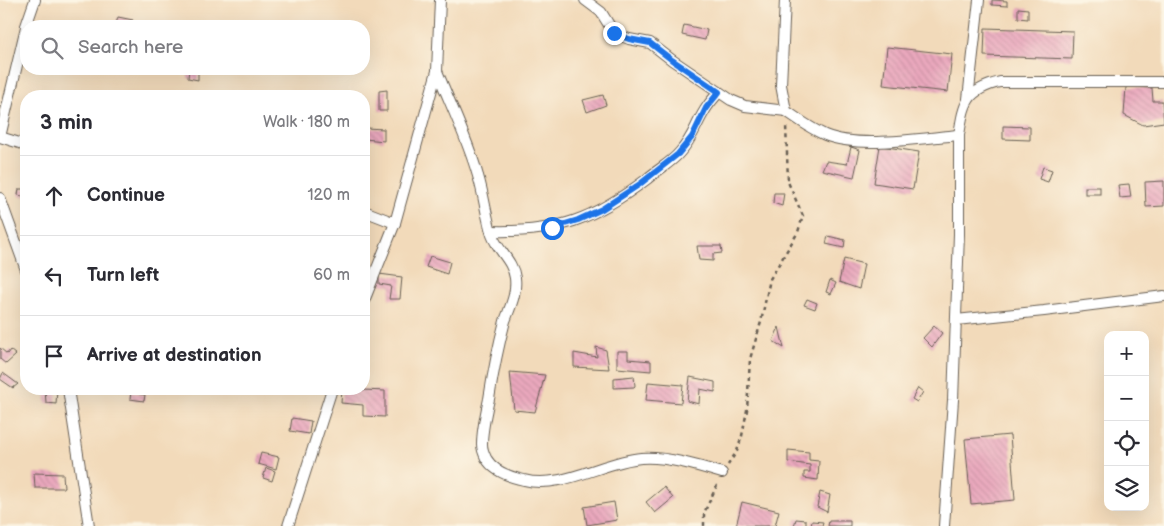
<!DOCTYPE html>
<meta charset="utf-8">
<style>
:root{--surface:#fff;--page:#f2f2f3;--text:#2b2b33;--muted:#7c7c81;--line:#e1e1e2}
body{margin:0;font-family:"Balsamiq Sans",sans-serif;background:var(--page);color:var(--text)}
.controls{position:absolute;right:15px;bottom:15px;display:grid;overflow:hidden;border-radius:10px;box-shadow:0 5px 20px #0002}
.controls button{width:45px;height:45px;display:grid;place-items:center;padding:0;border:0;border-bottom:1px solid var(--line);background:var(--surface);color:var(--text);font:25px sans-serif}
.stop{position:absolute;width:15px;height:15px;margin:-11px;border:4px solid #1a73e8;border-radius:50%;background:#fff}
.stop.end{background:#1a73e8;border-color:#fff;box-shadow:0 1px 5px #0008}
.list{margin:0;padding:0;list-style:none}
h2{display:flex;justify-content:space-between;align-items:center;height:65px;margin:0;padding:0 20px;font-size:21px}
h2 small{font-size:16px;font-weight:400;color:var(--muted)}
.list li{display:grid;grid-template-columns:32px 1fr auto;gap:15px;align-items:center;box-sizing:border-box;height:80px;padding:0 20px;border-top:1px solid var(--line)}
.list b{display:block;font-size:19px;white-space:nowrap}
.list em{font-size:16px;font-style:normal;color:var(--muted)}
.icon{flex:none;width:28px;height:28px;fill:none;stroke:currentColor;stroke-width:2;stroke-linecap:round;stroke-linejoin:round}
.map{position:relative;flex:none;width:1164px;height:526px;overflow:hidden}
.search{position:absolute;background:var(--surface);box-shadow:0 5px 20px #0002;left:20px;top:20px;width:350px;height:55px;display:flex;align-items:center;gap:12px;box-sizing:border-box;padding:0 18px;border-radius:20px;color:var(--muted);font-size:19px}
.panel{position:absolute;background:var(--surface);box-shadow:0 5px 20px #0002;left:20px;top:90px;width:350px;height:305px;border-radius:20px}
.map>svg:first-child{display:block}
.building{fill:url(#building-back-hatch)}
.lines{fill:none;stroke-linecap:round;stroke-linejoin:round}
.minor-casing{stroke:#675e53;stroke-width:12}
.path{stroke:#675e53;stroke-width:2.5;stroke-dasharray:4 4;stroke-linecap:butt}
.minor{stroke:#fff;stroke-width:10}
.route{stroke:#1a73e8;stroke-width:6}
</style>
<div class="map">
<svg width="1164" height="526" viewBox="0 0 1164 526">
<defs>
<pattern id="building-back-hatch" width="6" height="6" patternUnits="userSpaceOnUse" patternTransform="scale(1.25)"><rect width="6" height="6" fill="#eaa8bd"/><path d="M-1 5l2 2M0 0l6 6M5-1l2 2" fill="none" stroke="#c890a2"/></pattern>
</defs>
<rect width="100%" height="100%" fill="#fcf5e5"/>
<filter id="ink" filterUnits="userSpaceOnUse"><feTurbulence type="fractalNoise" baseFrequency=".02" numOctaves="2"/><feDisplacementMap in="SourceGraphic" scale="10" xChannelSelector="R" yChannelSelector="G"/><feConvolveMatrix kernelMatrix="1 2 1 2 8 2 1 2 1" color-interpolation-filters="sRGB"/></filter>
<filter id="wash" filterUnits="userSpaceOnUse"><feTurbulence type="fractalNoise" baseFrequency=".0096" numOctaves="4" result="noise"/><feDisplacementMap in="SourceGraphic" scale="20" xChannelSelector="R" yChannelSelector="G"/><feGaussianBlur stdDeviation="1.12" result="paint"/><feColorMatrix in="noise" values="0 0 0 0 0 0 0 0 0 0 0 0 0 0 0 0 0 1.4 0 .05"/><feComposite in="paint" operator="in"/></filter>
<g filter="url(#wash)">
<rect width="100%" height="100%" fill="#f2daba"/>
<g id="blocks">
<g class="building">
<path d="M992 0 1007 1V6L992 5Z"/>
<path d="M1018 8 1028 9V19L1018 18Z"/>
<path d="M118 17 133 20 131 26 116 24Z"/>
<path d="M684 25 707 30 705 40 682 35Z"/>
<path d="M985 28 1073 31 1072 59 984 56Z"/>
<path d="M887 47 952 54 948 92 883 85Z"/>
<path d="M189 69H198V80L188 78Z"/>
<path d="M1126 87 1152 88 1153 101H1162L1164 122 1143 125 1124 115Z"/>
<path d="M387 90V111H379V91Z"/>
<path d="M603 95 606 105 587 112 583 100Z"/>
<path d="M1003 126 1030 127V140L1003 139Z"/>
<path d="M366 128 384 129V141L365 139Z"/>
<path d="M880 146 919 152 913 189 874 183Z"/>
<path d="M851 147 860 150 854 177 822 170 826 161 847 164Z"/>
<path d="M1043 167 1052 170 1048 182 1039 179Z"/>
<path d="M1164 181V206L1146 207 1145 182Z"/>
<path d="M1129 184 1131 197 1120 198 1118 185Z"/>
<rect x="1085" y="187" width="15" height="7"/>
<path d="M19 189H26V197L18 195Z"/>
<path d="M774 193H784L782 206 773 203Z"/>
<path d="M828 236 845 240 844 248 826 244Z"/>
<path d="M697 246H721L722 253 713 254V261L699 260Z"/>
<path d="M430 256 450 262 447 274 426 267Z"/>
<path d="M844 259 864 264 859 289 839 282Z"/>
<path d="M379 274 402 277 400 299H389L391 286 379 284Z"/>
<path d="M830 280 836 283 831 294 826 292Z"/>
<path d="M807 299 817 303 815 309 804 305Z"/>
<path d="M934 326 942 333 932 347 923 338Z"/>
<path d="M779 327 784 348 773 341Z"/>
<path d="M596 347 606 350 609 369 574 367V353L597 357Z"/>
<path d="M0 348 7 354 10 350 16 355 6 364 0 359Z"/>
<path d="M617 351H628V359L651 361V371L617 368Z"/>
<path d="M510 372 545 375 535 412 514 410Z"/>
<path d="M3 373 18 384 13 388 0 379Z"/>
<path d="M634 376 635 386 634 387 614 388V378Z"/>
<path d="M690 377 715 382V392L700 389 699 404 687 401Z"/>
<path d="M648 382 683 385 681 403 646 400Z"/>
<path d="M918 388 923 392 917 402 912 399Z"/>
<path d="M45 389H57L56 404 46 403Z"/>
<path d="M342 389 385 391V417L363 416V405L341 403Z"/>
<path d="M131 392 145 395 144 401 130 399Z"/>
<path d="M292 418 311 421 309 434 290 431Z"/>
<path d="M1010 435 1015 500 971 504 965 439Z"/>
<path d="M788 450 809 452V460L819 461 818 480 804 478V472H810V465L788 462Z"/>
<path d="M261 453 279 457 276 469 258 464Z"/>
<path d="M266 468 275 471 272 481 263 478Z"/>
<path d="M34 473 63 474 64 488H35Z"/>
<path d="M664 487 673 498 655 513 646 502Z"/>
<path d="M820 492 830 495 827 512 817 507Z"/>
<path d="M614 502 617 520 587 525 584 507Z"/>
<path d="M742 502 779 511 775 526H736Z"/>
<path d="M796 519 806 520V526H794Z"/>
<path d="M812 521 823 522 822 526H811Z"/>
<path d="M829 521H850V526H828Z"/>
</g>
</g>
</g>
<g filter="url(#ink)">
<use href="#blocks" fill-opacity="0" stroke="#675e53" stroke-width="1"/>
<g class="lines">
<defs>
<g id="minor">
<path d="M585 0 601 12 614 33 629 39 650 43 672 60 731 100 745 106 786 111"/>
<path d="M785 0 781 85 786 111C799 120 811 129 825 135 859 149 922 138 959 135"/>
<path d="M26 26 35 0"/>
<path d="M26 27 0 137 26 145"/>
<path d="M437 71C451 106 468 140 478 176 484 195 486 216 492 235 498 251 513 261 515 278 517 294 510 307 505 321 498 347 493 373 489 399 486 413 482 429 482 444 482 448 484 454 486 458 493 471 510 477 524 480 561 490 604 461 641 458 666 456 699 466 722 473"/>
<path d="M968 99 979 0"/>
<path d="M0 198 26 270"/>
<path d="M364 211 395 223"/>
<path d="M491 231C558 233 594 219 647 179 657 170 671 163 680 152 693 138 695 126 705 110 709 103 714 98 719 92"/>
<path d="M364 301 395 223 437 71 440 0"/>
<path d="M956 320 1044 311 1164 296"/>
<path d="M68 389 89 526"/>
<path d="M288 526 332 389"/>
<path d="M944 526 953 400 959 234V135C964 103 966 90 1000 82H1164"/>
</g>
</defs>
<use href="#minor" class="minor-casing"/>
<g class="path">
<path d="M728 465 737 451 742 436 747 410 750 359 761 322 770 279 798 232 803 216 788 182 786 124"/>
<path d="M704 526V513L718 483"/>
</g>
<use href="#minor" class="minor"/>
</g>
</g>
<g class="lines" filter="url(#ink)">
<path class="route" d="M552 228 578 220 602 209 640 184 678 154 692 137 706 108 719 92 672 60 650 43 629 39 614 33"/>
</g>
</svg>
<div class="controls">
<button>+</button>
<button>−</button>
<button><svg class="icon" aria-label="locate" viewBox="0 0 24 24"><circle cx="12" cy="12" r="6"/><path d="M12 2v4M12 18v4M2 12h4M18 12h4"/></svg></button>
<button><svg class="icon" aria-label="layers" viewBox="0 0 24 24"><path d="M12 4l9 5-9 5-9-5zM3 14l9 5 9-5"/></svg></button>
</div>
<div class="stop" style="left:552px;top:228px"></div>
<div class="stop end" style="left:614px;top:33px"></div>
<div class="search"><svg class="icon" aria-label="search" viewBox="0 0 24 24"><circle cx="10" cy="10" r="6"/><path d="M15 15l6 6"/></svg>Search here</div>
<section class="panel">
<h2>3 min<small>Walk · 180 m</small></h2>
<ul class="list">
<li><svg class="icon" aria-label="ahead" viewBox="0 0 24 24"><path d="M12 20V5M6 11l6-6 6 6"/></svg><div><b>Continue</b></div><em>120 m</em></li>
<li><svg class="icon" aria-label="left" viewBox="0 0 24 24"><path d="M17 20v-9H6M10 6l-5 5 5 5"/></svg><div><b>Turn left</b></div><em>60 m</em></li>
<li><svg class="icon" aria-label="arrive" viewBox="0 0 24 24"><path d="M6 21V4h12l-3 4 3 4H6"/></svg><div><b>Arrive at destination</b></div></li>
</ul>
</section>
</div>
